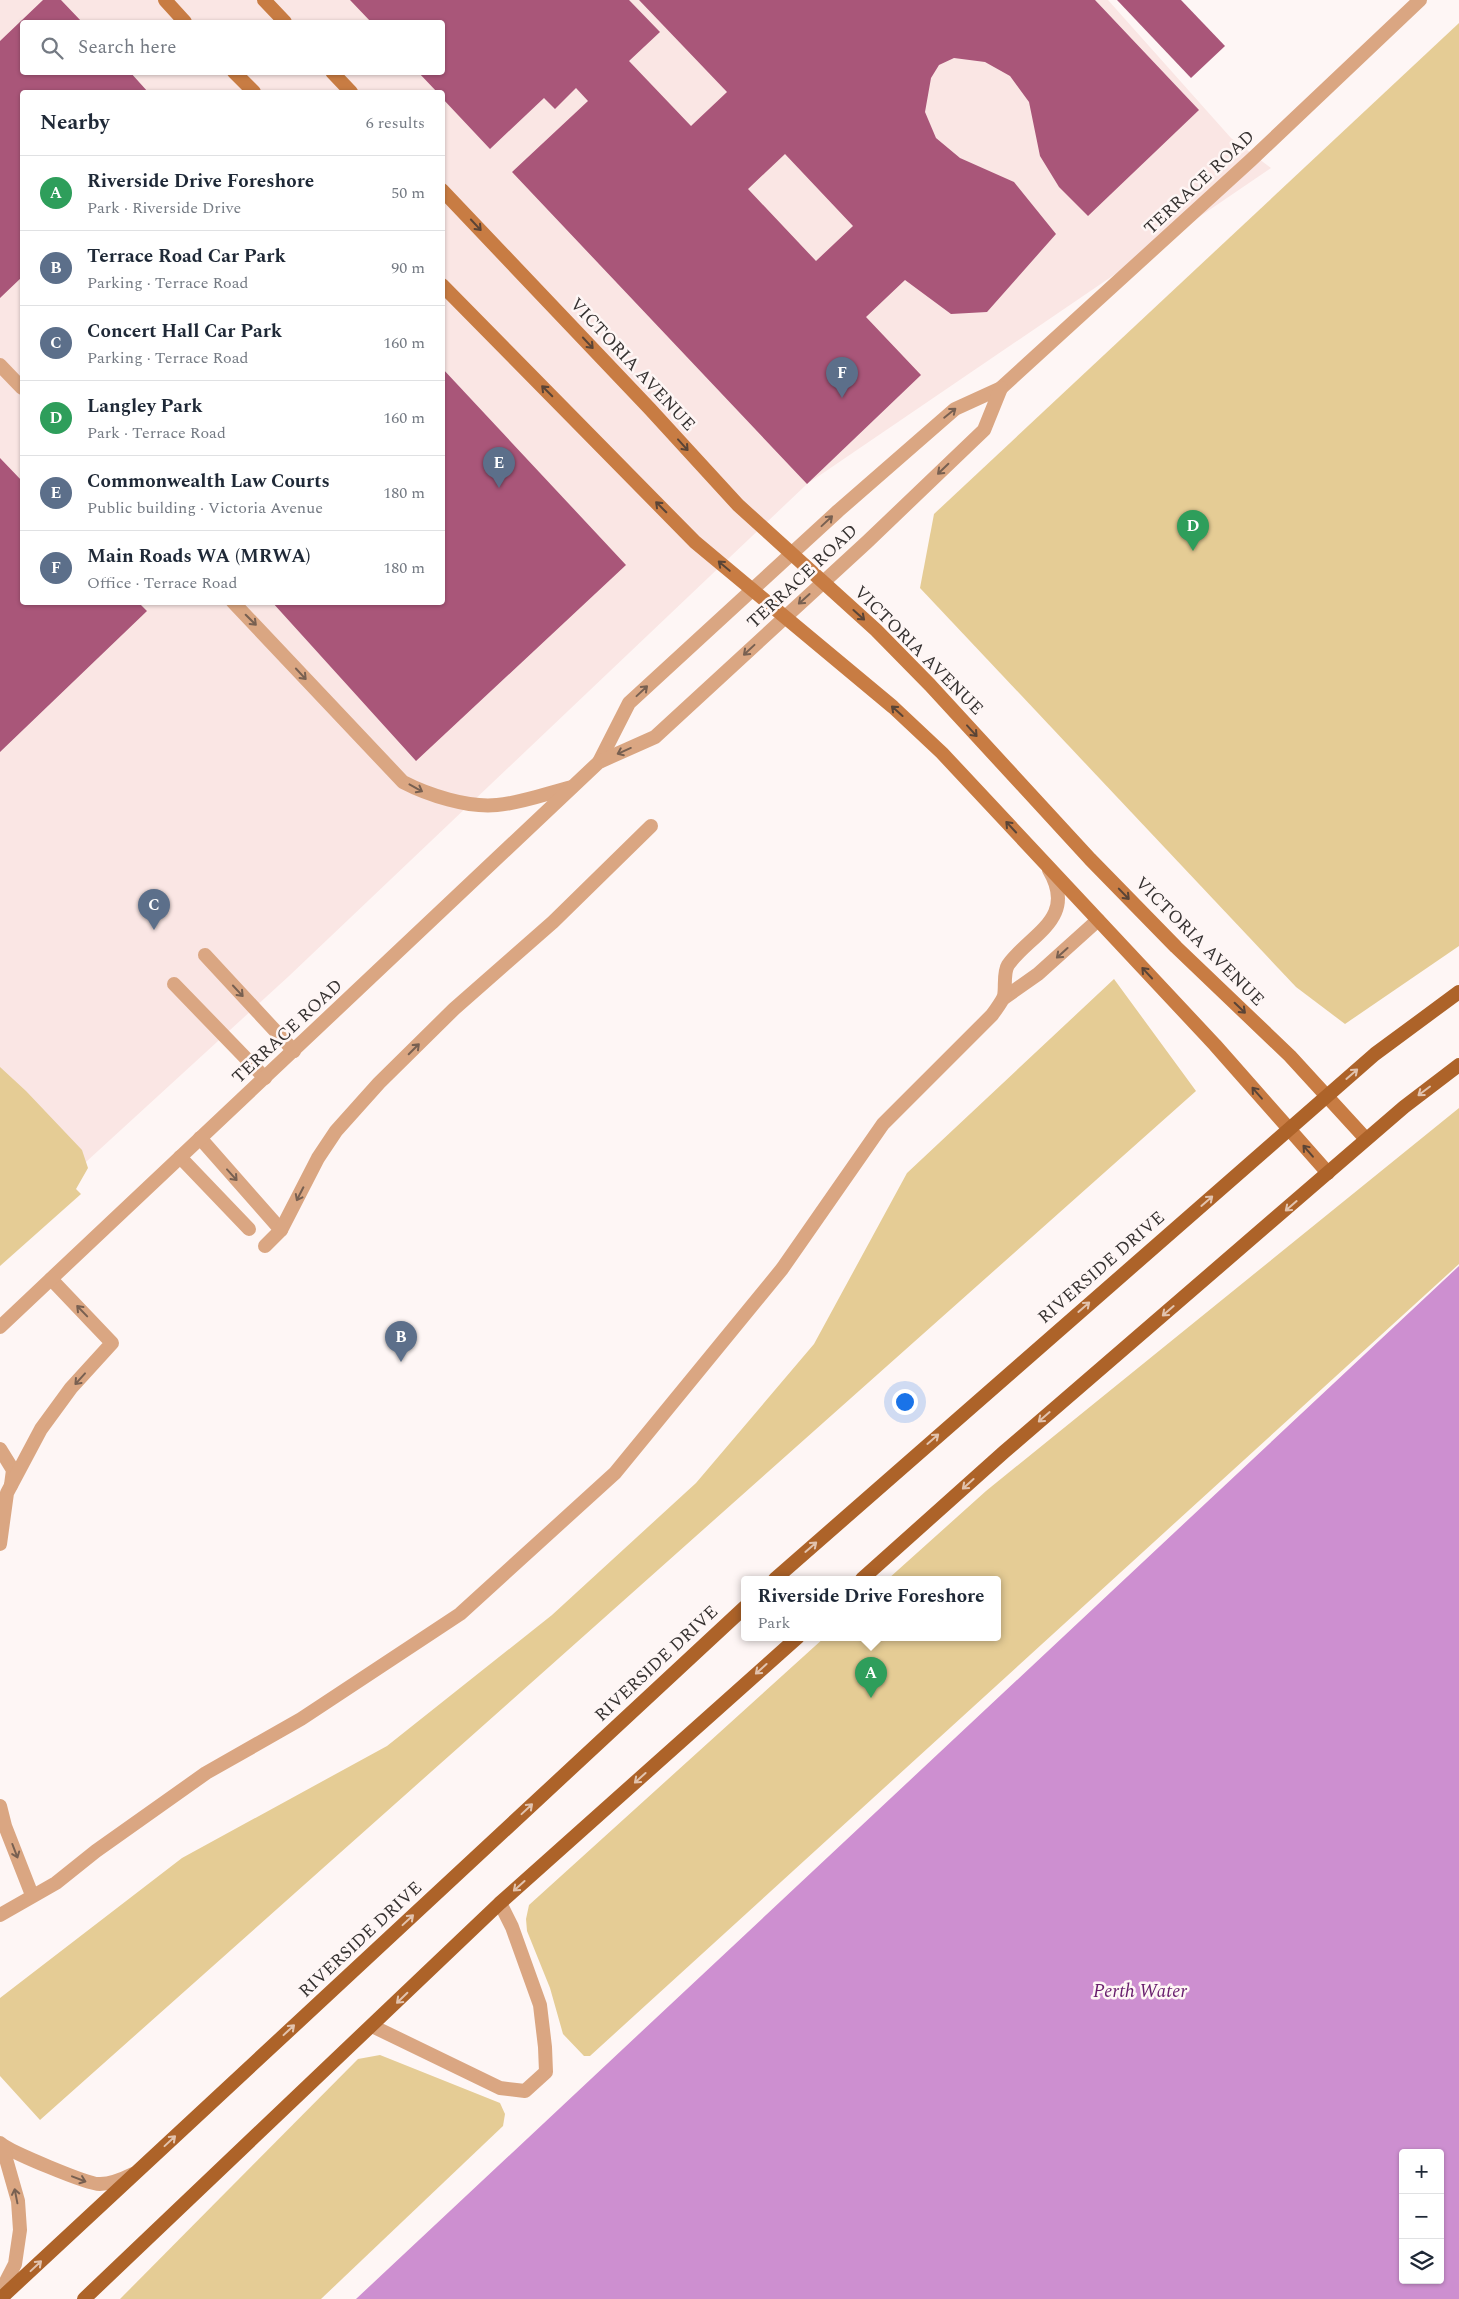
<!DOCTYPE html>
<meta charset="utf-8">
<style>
:root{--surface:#fff;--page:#f6f6f7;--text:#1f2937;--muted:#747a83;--line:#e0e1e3;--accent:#2e89b6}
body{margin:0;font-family:Spectral,serif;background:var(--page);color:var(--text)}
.controls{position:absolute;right:15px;bottom:15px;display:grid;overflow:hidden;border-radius:5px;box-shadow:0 1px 4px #0004}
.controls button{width:45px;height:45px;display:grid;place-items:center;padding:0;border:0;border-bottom:1px solid var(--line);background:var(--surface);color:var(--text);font:25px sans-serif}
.you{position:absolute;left:904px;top:1401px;width:18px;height:18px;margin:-12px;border:4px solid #fff;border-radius:50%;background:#1a73e8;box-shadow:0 0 0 8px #1a73e833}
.badge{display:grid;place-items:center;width:32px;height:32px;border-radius:50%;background:var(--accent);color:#fff;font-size:16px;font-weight:700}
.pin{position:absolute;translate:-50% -41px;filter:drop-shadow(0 1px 2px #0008)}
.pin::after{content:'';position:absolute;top:26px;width:18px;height:15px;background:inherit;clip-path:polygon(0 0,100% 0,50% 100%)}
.popup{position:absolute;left:741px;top:1576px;width:260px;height:65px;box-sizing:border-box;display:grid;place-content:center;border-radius:5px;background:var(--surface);filter:drop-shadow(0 1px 4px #0005);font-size:16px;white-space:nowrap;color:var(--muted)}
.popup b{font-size:19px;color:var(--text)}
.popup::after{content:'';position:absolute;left:50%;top:100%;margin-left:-10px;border:10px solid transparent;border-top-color:var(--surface)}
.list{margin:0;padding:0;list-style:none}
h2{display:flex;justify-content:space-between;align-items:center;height:65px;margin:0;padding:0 20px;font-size:21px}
h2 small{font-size:16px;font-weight:400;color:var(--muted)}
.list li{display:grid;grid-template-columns:32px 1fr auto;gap:15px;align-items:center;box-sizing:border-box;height:75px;padding:0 20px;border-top:1px solid var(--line)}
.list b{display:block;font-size:19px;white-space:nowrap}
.list p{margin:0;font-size:16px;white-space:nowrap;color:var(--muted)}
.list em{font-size:16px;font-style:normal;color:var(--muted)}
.icon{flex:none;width:28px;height:28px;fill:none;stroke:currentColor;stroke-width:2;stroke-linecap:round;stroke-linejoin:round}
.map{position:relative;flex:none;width:1459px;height:2299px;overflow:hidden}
.search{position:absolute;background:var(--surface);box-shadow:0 1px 4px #0004;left:20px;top:20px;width:425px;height:55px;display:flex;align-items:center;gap:12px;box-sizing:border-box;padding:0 18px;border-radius:5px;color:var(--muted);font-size:19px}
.panel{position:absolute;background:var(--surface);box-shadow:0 1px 4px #0004;left:20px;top:90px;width:425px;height:515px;border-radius:5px}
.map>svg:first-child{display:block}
.built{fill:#fae6e4;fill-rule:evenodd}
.green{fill:#e5cc95}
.water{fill:#cd8fd0;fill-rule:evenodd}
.building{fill:#a95679;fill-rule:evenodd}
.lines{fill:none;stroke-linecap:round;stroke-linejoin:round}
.service{stroke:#daa682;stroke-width:14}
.tertiary{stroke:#daa682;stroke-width:14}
.secondary{stroke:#c87c43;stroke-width:14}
.primary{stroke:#ad6329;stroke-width:14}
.oneway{stroke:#5a4436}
.oneway2{stroke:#786051}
.oneway3{stroke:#e2c3ae}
.labels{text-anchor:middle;stroke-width:5;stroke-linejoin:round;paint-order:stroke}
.street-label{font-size:18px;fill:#363231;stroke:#fef6f5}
.water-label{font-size:19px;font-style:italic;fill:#671c6c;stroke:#fef6f5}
</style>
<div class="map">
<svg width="1459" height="2299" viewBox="0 0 1459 2299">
<rect width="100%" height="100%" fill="#fef6f5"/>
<path class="built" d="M0 0H1108L1231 138 1271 168 807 484 289 976 75 1172 0 1091ZM22 22H442V72H22ZM22 92H442V602H22Z"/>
<g class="green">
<path d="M1459 23V946L1345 1024 1296 987 920 588 934 514Z"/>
<path d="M1114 979 1196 1091 40 2120 0 2076V1998L182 1858 387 1746 552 1615 696 1483 814 1344 907 1173Z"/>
<path d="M0 1067 26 1091 82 1150 88 1168 76 1189 81 1194 0 1266Z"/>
<path d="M1459 1108V1264L590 2056H584L563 2034 550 1988 527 1931 526 1919 529 1905 825 1637H997V1579H888L986 1491Z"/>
<path d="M380 2055 500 2103 505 2114 503 2126 321 2299H120L358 2059Z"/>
</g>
<path class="water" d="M1459 1266V2299H356ZM1403 2153H1440V2280H1403Z"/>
<g class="building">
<path d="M43 0H61L82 22H22V72H130L148 92H22V277L0 298V41Z"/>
<path d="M350 0H629L660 32 629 61 691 126 727 92 639 0H1095L1199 110 1088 216 1059 187 1040 156 1029 102 1010 76 985 62 954 58 939 65 931 78 925 112 936 138 960 158 1014 182 1056 234 987 312 951 314 905 280 866 317 921 375 807 484 512 172 588 101 576 88 555 109 544 98 490 149 442 98V92H437L418 72H442V22H371ZM785 154 853 226 816 261 748 189Z"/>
<path d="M1117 0H1181L1225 46 1191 78Z"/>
<path d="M442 368 626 565 416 761 272 602H442Z"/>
<path d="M0 458 22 481V602H138L147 611 0 752Z"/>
</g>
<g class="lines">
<g class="service">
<path d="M0 365 22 388"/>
<path d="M233 602 403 782C428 795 468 808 497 805 522 803 548 793 572 787"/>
<path d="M205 955 294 1051"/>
<path d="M174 984 265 1078"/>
<path d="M1004 998 1038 974 1098 920"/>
<path d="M200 1138 281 1230"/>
<path d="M180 1157 249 1229"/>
<path d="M265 1246 281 1230 318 1158 336 1131 379 1083 454 1009 553 922 651 826"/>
<path d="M0 1449 13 1470 11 1485"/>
<path d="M0 1544 7 1493 41 1429 71 1388 112 1343 51 1279"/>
<path d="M0 1806 5 1826 32 1895"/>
<path d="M0 1915 56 1883 96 1851 206 1773 301 1719 460 1614 615 1473 782 1269 883 1124 992 1015C996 1009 1002 1002 1004 996 1006 987 1003 973 1008 965 1030 934 1078 919 1049 870"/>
<path d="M372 2026 500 2088 525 2091 546 2072 545 2047 540 2005 512 1927 500 1903"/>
</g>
<g class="tertiary">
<path d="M599 762 629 703 838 511 955 409 1001 388 1251 160 1420 0"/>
<path d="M0 1327 599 762 655 737 867 542 984 430 1001 388"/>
<path d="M0 2143C8 2151 89 2185 100 2184 112 2184 123 2179 133 2174"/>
<path d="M0 2293 15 2264 20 2230 18 2201 2 2145"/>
</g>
<g class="secondary">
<path d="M165 0 185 22"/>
<path d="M264 0 285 22"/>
<path d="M234 72 254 92"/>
<path d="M332 72 351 92"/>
<path d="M442 190 650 409 738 505 876 630 930 685 1090 859 1176 947 1290 1056 1366 1139"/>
<path d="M442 285 695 542 893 707 942 753 1215 1045 1328 1173"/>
</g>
<g class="primary">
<path d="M775 1579 1375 1054 1459 992"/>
<path d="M862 1579 1004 1452 1404 1107 1459 1065"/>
<path d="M0 2299 745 1607"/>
<path d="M84 2299 500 1903 798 1637"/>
</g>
</g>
<defs><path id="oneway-shaft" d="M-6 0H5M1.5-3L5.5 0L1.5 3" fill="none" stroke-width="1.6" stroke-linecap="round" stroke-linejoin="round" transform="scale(1.25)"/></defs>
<g class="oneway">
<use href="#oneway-shaft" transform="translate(476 225) rotate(47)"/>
<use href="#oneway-shaft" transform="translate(588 343) rotate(47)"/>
<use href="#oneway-shaft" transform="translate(547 391) rotate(-135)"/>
<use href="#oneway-shaft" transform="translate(683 445) rotate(48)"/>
<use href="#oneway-shaft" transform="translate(661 507) rotate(-135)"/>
<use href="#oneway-shaft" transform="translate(724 566) rotate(-140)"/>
<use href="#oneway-shaft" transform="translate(859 615) rotate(42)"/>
<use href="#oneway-shaft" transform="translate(897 711) rotate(-138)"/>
<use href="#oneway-shaft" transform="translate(972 731) rotate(48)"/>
<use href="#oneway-shaft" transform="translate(1011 827) rotate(-133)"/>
<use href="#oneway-shaft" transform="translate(1124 894) rotate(46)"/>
<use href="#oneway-shaft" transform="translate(1147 973) rotate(-133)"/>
<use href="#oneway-shaft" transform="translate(1240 1008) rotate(44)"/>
<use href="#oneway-shaft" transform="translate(1257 1093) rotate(-131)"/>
<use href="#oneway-shaft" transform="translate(1308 1151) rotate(-131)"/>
</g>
<g class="oneway2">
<use href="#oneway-shaft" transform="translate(950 413) rotate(-39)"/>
<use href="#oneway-shaft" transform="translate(943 469) rotate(136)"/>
<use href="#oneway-shaft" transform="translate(827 521) rotate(-43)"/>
<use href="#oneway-shaft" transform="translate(804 599) rotate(138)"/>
<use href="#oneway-shaft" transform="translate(251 620) rotate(45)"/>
<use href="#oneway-shaft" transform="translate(749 650) rotate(137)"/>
<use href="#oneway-shaft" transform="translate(301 674) rotate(47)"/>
<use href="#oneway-shaft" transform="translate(642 691) rotate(-43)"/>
<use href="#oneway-shaft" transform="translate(624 751) rotate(156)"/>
<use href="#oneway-shaft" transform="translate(416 788) rotate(29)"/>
<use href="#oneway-shaft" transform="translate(1062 953) rotate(138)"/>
<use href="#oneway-shaft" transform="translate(238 991) rotate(47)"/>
<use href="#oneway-shaft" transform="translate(414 1049) rotate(-45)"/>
<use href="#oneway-shaft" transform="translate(232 1175) rotate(48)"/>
<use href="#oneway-shaft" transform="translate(300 1194) rotate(117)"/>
<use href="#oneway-shaft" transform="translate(82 1311) rotate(-134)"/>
<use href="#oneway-shaft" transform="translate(80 1379) rotate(132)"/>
<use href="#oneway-shaft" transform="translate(15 1851) rotate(69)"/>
<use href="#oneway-shaft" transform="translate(79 2179) rotate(21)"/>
<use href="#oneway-shaft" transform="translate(16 2196) rotate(-101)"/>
</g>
<g class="oneway3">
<use href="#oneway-shaft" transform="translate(1352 1074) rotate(-41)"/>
<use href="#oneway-shaft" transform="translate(1424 1091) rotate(143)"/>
<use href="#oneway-shaft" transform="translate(1207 1201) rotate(-41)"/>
<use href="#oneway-shaft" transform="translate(1291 1206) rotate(139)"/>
<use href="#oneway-shaft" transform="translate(1084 1307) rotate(-41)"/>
<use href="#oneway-shaft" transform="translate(1168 1311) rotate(139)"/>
<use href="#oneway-shaft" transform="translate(1044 1417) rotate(139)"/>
<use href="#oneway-shaft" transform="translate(933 1439) rotate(-41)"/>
<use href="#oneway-shaft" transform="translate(968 1484) rotate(138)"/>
<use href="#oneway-shaft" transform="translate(811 1547) rotate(-41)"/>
<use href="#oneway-shaft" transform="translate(761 1669) rotate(138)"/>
<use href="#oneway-shaft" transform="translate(640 1778) rotate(138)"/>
<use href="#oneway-shaft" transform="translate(527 1809) rotate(-43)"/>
<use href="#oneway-shaft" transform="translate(519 1886) rotate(138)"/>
<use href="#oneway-shaft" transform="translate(408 1920) rotate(-43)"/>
<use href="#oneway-shaft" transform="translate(402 1998) rotate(136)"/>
<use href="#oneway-shaft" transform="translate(289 2030) rotate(-43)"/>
<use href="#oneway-shaft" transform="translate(170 2141) rotate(-43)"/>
<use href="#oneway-shaft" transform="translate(36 2266) rotate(-43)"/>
</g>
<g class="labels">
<g class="street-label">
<text transform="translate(1199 182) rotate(-43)" y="6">TERRACE ROAD</text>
<text transform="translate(633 364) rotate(47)" y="6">VICTORIA AVENUE</text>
<text transform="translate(802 576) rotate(-43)" y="6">TERRACE ROAD</text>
<text transform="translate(919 650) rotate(45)" y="6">VICTORIA AVENUE</text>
<text transform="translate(1200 941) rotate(45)" y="6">VICTORIA AVENUE</text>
<text transform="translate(287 1031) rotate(-43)" y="6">TERRACE ROAD</text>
<text transform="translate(1101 1267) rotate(-41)" y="6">RIVERSIDE DRIVE</text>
<text transform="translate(656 1663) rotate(-43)" y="6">RIVERSIDE DRIVE</text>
<text transform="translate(360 1939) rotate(-43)" y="6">RIVERSIDE DRIVE</text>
</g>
<g class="water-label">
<text x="1140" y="1997">Perth Water</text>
</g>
</g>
</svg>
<div class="controls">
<button>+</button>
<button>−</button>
<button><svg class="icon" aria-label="layers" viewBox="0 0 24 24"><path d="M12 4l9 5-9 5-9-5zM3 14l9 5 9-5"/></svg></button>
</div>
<div class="you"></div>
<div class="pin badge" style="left:871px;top:1698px;background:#2e9e5b">A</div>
<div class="popup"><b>Riverside Drive Foreshore</b>Park</div>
<div class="pin badge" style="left:401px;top:1362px;background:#5c6f8a">B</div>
<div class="pin badge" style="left:154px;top:930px;background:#5c6f8a">C</div>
<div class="pin badge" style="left:1193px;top:551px;background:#2e9e5b">D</div>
<div class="pin badge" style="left:499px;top:488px;background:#5c6f8a">E</div>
<div class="pin badge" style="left:842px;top:398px;background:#5c6f8a">F</div>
<div class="search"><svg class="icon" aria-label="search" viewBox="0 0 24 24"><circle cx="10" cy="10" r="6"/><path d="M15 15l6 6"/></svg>Search here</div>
<section class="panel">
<h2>Nearby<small>6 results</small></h2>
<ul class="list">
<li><span class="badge" style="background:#2e9e5b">A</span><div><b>Riverside Drive Foreshore</b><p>Park · Riverside Drive</p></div><em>50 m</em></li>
<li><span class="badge" style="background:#5c6f8a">B</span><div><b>Terrace Road Car Park</b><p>Parking · Terrace Road</p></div><em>90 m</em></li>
<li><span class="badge" style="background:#5c6f8a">C</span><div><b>Concert Hall Car Park</b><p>Parking · Terrace Road</p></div><em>160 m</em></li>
<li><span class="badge" style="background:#2e9e5b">D</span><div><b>Langley Park</b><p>Park · Terrace Road</p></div><em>160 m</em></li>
<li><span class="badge" style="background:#5c6f8a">E</span><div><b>Commonwealth Law Courts</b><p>Public building · Victoria Avenue</p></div><em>180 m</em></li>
<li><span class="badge" style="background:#5c6f8a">F</span><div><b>Main Roads WA (MRWA)</b><p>Office · Terrace Road</p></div><em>180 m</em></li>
</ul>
</section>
</div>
